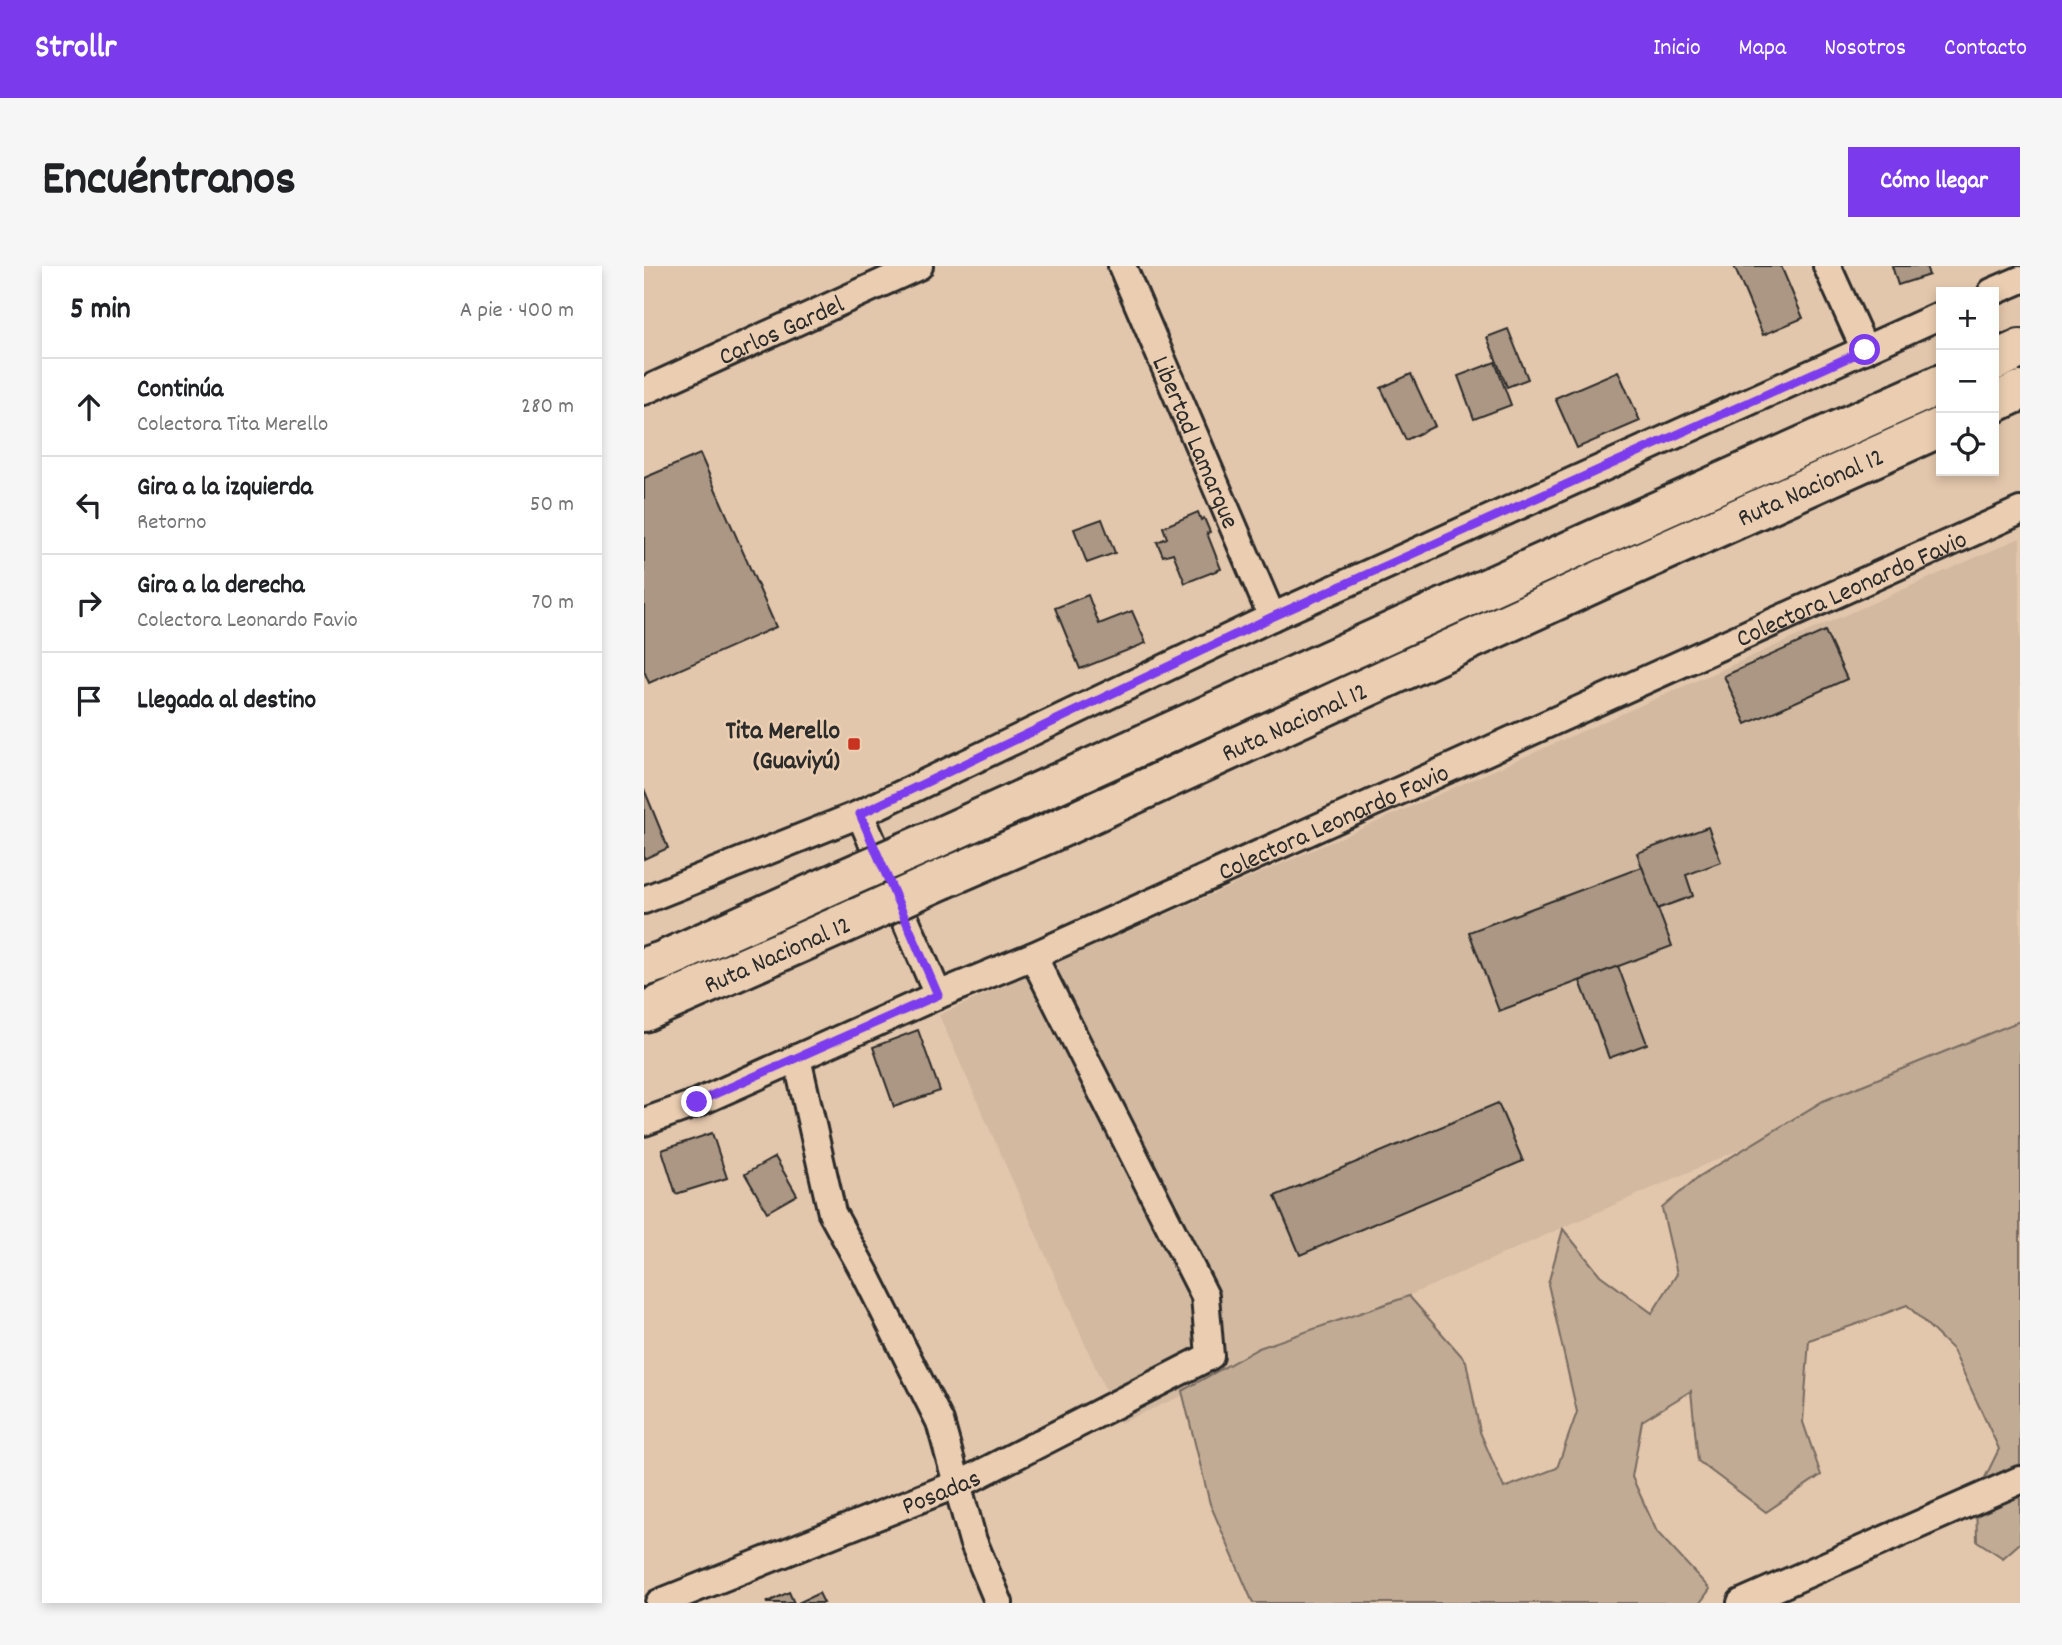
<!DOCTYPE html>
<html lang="es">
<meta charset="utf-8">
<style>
:root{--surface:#fff;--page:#f6f6f6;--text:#202124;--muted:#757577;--line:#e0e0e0;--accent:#7c3aed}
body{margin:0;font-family:Dekko,sans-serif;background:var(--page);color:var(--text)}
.controls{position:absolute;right:21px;top:21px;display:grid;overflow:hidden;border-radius:0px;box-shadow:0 4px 10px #0003}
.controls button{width:63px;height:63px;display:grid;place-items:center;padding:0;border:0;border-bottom:2px solid var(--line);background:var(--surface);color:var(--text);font:35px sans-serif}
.stop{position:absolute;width:21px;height:21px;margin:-16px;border:5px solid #7c3aed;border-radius:50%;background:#fff}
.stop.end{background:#7c3aed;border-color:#fff;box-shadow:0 2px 7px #0008}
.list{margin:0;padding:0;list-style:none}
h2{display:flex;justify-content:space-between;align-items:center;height:91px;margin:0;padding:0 28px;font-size:30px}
h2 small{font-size:23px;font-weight:400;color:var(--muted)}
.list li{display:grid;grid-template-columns:46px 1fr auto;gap:21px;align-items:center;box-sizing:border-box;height:98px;padding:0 28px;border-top:2px solid var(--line)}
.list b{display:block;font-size:26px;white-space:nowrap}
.list p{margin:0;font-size:23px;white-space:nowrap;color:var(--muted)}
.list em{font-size:23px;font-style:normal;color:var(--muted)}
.icon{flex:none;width:38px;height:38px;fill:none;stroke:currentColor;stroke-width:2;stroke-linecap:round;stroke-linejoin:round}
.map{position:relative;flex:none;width:1376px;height:1337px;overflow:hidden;border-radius:0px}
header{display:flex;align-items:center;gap:42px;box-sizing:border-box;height:98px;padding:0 35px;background:var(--accent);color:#fff}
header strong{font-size:33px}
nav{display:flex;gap:38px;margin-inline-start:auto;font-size:24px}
.intro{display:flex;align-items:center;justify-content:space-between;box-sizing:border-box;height:168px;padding:0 42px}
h1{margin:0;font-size:49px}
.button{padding:18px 32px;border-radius:0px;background:var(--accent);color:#fff;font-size:24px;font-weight:700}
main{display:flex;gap:42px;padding:0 42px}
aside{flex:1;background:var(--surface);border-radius:0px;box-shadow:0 4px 10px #0003}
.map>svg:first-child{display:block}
.built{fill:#d2b9a0}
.green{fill:#c1ab94;stroke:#766b60;stroke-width:2}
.building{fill:#ab9783;stroke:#2b2b2b;stroke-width:2}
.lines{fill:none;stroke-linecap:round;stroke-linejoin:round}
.street-casing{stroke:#2b2b2b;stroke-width:32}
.highway-casing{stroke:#2b2b2b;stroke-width:44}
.street{stroke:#ebceb1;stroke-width:26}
.highway{stroke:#ebceb1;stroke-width:38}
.highway-bridge-casing{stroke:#2b2b2b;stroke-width:44;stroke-linecap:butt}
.highway-bridge{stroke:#ebceb1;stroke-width:38}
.route{stroke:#7c3aed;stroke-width:9}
.poi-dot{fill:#c8321e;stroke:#ebceb1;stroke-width:2.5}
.labels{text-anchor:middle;stroke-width:5;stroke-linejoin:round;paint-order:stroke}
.street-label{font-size:26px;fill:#2b2b2b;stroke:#ebceb1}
.poi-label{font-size:26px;font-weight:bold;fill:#2b2b2b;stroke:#ebceb1;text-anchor:end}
</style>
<header>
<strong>Strollr</strong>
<nav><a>Inicio</a><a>Mapa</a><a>Nosotros</a><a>Contacto</a></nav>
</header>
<div class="intro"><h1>Encuéntranos</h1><a class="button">Cómo llegar</a></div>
<main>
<aside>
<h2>5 min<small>A pie · 400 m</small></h2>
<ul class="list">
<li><svg class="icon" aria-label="ahead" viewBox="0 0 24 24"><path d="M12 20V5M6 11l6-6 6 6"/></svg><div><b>Continúa</b><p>Colectora Tita Merello</p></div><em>280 m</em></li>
<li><svg class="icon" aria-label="left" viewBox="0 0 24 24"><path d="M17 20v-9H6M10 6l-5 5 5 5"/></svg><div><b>Gira a la izquierda</b><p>Retorno</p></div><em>50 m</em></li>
<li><svg class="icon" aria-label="right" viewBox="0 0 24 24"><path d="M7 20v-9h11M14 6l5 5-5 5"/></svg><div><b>Gira a la derecha</b><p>Colectora Leonardo Favio</p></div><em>70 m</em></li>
<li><svg class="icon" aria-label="arrive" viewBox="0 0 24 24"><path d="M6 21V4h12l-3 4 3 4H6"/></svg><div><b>Llegada al destino</b></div></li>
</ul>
</aside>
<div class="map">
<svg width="1376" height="1337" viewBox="0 0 1376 1337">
<rect width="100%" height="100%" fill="#e3c7ac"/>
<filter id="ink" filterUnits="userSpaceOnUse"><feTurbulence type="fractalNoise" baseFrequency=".0143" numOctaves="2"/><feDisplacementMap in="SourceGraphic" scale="14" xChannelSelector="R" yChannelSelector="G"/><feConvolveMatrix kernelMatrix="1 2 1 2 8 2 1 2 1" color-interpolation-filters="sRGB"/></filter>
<g filter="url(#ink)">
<path class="built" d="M1376 272V760L476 1157 295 749Z"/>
<path class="green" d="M1376 755V1277L1359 1292 1333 1275 1332 1230 1355 1183 1309 1084 1263 1039 1219 1056 1165 1074 1159 1156 1177 1209 1122 1246 1054 1195 1047 1125 998 1155 988 1211 1013 1266 1066 1323 1056 1337H609L566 1238 538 1125 615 1082 765 1030 822 1095 836 1166 860 1222 913 1202 933 1146 904 1018 919 963 956 1009 1008 1047 1033 1008 1018 942 1054 911 1179 835Z"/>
<g class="building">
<path d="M1090 0H1137L1159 52 1119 69Z"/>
<path d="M1248 0H1282L1285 9 1254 19Z"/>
<path d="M864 63 884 113 863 121 843 71Z"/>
<path d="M851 96 867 139 830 153 814 110Z"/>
<path d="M974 105 996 155 933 182 911 132Z"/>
<path d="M767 108 791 160 762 174 737 122Z"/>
<path d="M56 188 132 361 5 417 0 405V212Z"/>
<path d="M554 246 557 254 560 252 566 266 563 267 577 303 541 317 529 287 519 290 513 276 523 272 519 261Z"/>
<path d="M458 253 471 287 443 297 430 263Z"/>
<path d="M444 329 455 358 488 345 502 377 436 403 411 342Z"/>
<path d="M1181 365 1203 413 1102 458 1080 410Z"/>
<path d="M0 523 24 582 0 593Z"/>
<path d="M1064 561 1077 596 1042 609 1049 630 1013 643 993 587Z"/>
<path d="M998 601 1028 680 855 745 825 666Z"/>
<path d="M974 700 1003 778 965 792 936 715Z"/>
<path d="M274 764 296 825 250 841 229 781Z"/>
<path d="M854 837 879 895 656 989 631 930Z"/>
<path d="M68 867 83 912 32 928 18 884Z"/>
<path d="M131 891 153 929 123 946 101 908Z"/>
<path d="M145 1326 150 1337H122Z"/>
<path d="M175 1327 180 1337H154Z"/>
</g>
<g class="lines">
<defs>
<g id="street">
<path id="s1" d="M478 0 628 351"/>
<path d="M1183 0 1221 84"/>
<path d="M1348 26 1376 14"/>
<path id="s2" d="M0 125 275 0"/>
<path d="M216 548 294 729"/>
<path d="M0 634 216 548 628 351 1297 49"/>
<path d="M153 792 188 947 221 1007 296 1156 329 1275 355 1337"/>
<path id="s3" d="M0 856 53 837 294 729 389 690 1376 245"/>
<path id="s4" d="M15 1337 326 1213 566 1090 561 1030 389 690"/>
<path d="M1097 1337 1376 1214"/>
</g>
<g id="highway">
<path d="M1350 95 1376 83"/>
<path d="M1350 137 1376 125"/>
<path d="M282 577 949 274 1297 118"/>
<path id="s5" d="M299 613 403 568 961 312 1297 161"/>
<path d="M0 701 18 695 200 613"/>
<path id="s6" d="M0 746 217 650"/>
</g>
</defs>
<use href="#street" class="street-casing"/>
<use href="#highway" class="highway-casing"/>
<use href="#street" class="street"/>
<use href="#highway" class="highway"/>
<defs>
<g id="highway-bridge">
<path d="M200 613 282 577"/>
<path d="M217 650 299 613"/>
</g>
</defs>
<use href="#highway-bridge" class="highway-bridge-casing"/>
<use href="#highway-bridge" class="highway-bridge"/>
</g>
</g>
<g class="lines" filter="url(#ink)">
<path class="route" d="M53 836 294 729 216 548 628 351 1221 84"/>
</g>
<rect class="poi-dot" x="203" y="471" width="14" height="14" rx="3.5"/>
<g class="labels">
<g class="street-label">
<text dy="9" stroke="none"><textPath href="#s2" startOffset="150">Carlos Gardel</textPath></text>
<text dy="9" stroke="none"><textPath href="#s1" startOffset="191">Libertad Lamarque</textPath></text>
<text dy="9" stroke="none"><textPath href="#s5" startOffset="952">Ruta Nacional 12</textPath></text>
<text dy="9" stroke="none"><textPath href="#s3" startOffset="1320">Colectora Leonardo Favio</textPath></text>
<text dy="9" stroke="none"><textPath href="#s5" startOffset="385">Ruta Nacional 12</textPath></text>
<text dy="9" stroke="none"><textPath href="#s3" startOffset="752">Colectora Leonardo Favio</textPath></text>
<text dy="9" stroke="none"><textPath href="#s6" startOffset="145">Ruta Nacional 12</textPath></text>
<text dy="9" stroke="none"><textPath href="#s4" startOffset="303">Posadas</textPath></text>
</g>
<g class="poi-label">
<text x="196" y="472">Tita Merello<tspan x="196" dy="30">(Guaviyú)</tspan></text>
</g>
</g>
</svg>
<div class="controls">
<button>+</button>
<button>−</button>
<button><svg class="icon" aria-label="locate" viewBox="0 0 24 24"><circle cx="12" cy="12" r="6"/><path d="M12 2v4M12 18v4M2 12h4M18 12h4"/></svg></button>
</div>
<div class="stop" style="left:1221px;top:84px"></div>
<div class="stop end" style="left:53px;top:836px"></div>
</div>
</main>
